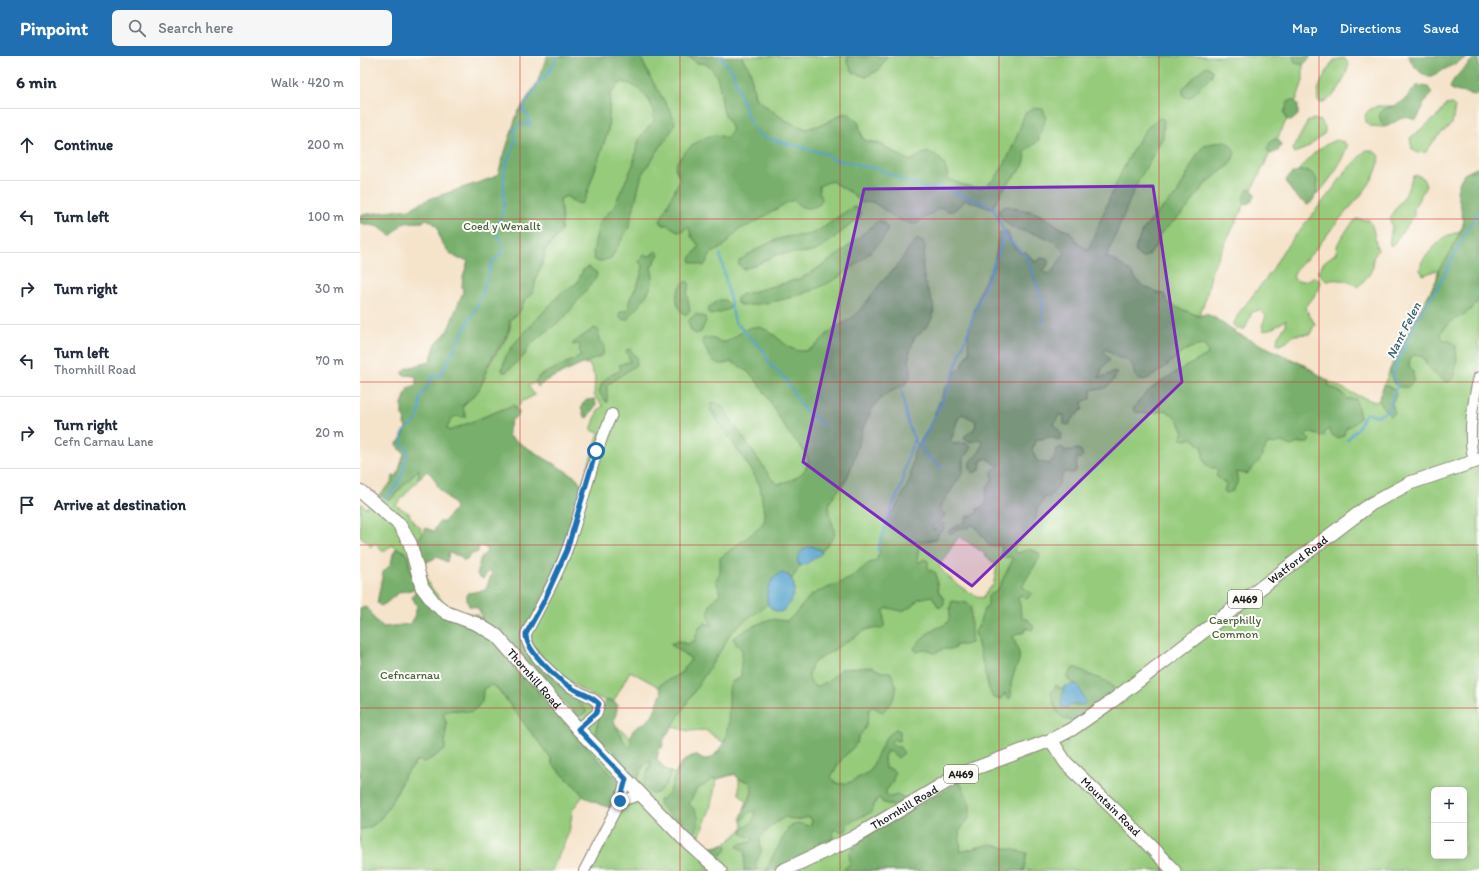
<!DOCTYPE html>
<meta charset="utf-8">
<style>
:root{--surface:#fff;--page:#f6f6f7;--text:#1f2937;--muted:#747a83;--line:#e0e1e3;--accent:#1f6fb2}
body{margin:0;font-family:Itim,sans-serif;background:var(--page);color:var(--text)}
.controls{position:absolute;right:12px;bottom:12px;display:grid;overflow:hidden;border-radius:6px;box-shadow:0 2px 10px #0003}
.controls button{width:36px;height:36px;display:grid;place-items:center;padding:0;border:0;border-bottom:1px solid var(--line);background:var(--surface);color:var(--text);font:20px sans-serif}
.stop{position:absolute;width:12px;height:12px;margin:-9px;border:3px solid #1f6fb2;border-radius:50%;background:#fff}
.stop.end{background:#1f6fb2;border-color:#fff;box-shadow:0 1px 4px #0008}
.list{margin:0;padding:0;list-style:none}
h2{display:flex;justify-content:space-between;align-items:center;height:52px;margin:0;padding:0 16px;font-size:17px}
h2 small{font-size:13px;font-weight:400;color:var(--muted)}
.list li{display:grid;grid-template-columns:26px 1fr auto;gap:12px;align-items:center;box-sizing:border-box;height:72px;padding:0 16px;border-top:1px solid var(--line)}
.list b{display:block;font-size:15px;white-space:nowrap}
.list p{margin:0;font-size:13px;white-space:nowrap;color:var(--muted)}
.list em{font-size:13px;font-style:normal;color:var(--muted)}
.icon{flex:none;width:22px;height:22px;fill:none;stroke:currentColor;stroke-width:2;stroke-linecap:round;stroke-linejoin:round}
.map{position:relative;flex:none;width:1119px;height:815px;overflow:hidden}
header{display:flex;align-items:center;gap:24px;box-sizing:border-box;height:56px;padding:0 20px;background:var(--accent);color:#fff}
header strong{font-size:19px}
nav{display:flex;gap:22px;margin-inline-start:auto;font-size:14px}
.search{width:280px;height:36px;background:var(--page);display:flex;align-items:center;gap:10px;box-sizing:border-box;padding:0 14px;border-radius:6px;color:var(--muted);font-size:15px}
main{display:flex}
aside{flex:1;background:var(--surface)}
.map>svg:first-child{display:block}
.green{fill:#96cb7c;stroke:#59744c;fill-rule:evenodd}
.forest{fill:#78af6c;stroke:#4a6644}
.water{fill:#54a2cd;stroke:#385f74}
.lines{fill:none;stroke-linecap:round;stroke-linejoin:round}
.stream{stroke:#54a2cd;stroke-width:2}
.minor-casing{stroke:#888073;stroke-width:12}
.major-casing{stroke:#888073;stroke-width:15}
.minor{stroke:#fff;stroke-width:10}
.major{stroke:#fff;stroke-width:13}
.route{stroke:#1f6fb2;stroke-width:5}
.marked{fill:#7b2cbf;fill-opacity:0.2;stroke:#7b2cbf;stroke-width:3;stroke-linejoin:round}
.grid{fill:none;stroke:#d62828;stroke-width:1;stroke-opacity:0.55}
.labels{text-anchor:middle;stroke-width:4;stroke-linejoin:round;paint-order:stroke}
.shield{fill:#fdfcf7;stroke:#605f5e;stroke-width:1}
.shield-label{font-size:11px;font-weight:bold;fill:#1c1c1c}
.park-label{font-size:12px;fill:#4d6242;stroke:#fdfcf7}
.street-label{font-size:12px;fill:#1c1c1c;stroke:#fdfcf7}
.water-label{font-size:13px;font-style:italic;fill:#385f74;stroke:#fdfcf7}
</style>
<header>
<strong>Pinpoint</strong>
<div class="search"><svg class="icon" aria-label="search" viewBox="0 0 24 24"><circle cx="10" cy="10" r="6"/><path d="M15 15l6 6"/></svg>Search here</div>
<nav><a>Map</a><a>Directions</a><a>Saved</a></nav>
</header>
<main>
<aside>
<h2>6 min<small>Walk · 420 m</small></h2>
<ul class="list">
<li><svg class="icon" aria-label="ahead" viewBox="0 0 24 24"><path d="M12 20V5M6 11l6-6 6 6"/></svg><div><b>Continue</b></div><em>200 m</em></li>
<li><svg class="icon" aria-label="left" viewBox="0 0 24 24"><path d="M17 20v-9H6M10 6l-5 5 5 5"/></svg><div><b>Turn left</b></div><em>100 m</em></li>
<li><svg class="icon" aria-label="right" viewBox="0 0 24 24"><path d="M7 20v-9h11M14 6l5 5-5 5"/></svg><div><b>Turn right</b></div><em>30 m</em></li>
<li><svg class="icon" aria-label="left" viewBox="0 0 24 24"><path d="M17 20v-9H6M10 6l-5 5 5 5"/></svg><div><b>Turn left</b><p>Thornhill Road</p></div><em>70 m</em></li>
<li><svg class="icon" aria-label="right" viewBox="0 0 24 24"><path d="M7 20v-9h11M14 6l5 5-5 5"/></svg><div><b>Turn right</b><p>Cefn Carnau Lane</p></div><em>20 m</em></li>
<li><svg class="icon" aria-label="arrive" viewBox="0 0 24 24"><path d="M6 21V4h12l-3 4 3 4H6"/></svg><div><b>Arrive at destination</b></div></li>
</ul>
</aside>
<div class="map">
<svg width="1119" height="815" viewBox="0 0 1119 815">
<rect width="100%" height="100%" fill="#fdfcf7"/>
<filter id="ink" filterUnits="userSpaceOnUse"><feTurbulence type="fractalNoise" baseFrequency=".025" numOctaves="2"/><feDisplacementMap in="SourceGraphic" scale="8" xChannelSelector="R" yChannelSelector="G"/><feConvolveMatrix kernelMatrix="1 2 1 2 8 2 1 2 1" color-interpolation-filters="sRGB"/></filter>
<filter id="wash" filterUnits="userSpaceOnUse"><feTurbulence type="fractalNoise" baseFrequency=".012" numOctaves="4" result="noise"/><feDisplacementMap in="SourceGraphic" scale="16" xChannelSelector="R" yChannelSelector="G"/><feGaussianBlur stdDeviation="0.9" result="paint"/><feColorMatrix in="noise" values="0 0 0 0 0 0 0 0 0 0 0 0 0 0 0 0 0 1.4 0 .05"/><feComposite in="paint" operator="in"/></filter>
<g filter="url(#wash)">
<rect width="100%" height="100%" fill="#f5e3ca"/>
<g class="green">
<path d="M280 0H360L387 60 547 124 570 97H565L550 105C539 100 527 90 517 87 511 85 507 86 502 82L499 69 482 58C474 63 455 74 445 73 429 71 409 52 395 42L390 14 381 0H943V25L936 45 852 214 846 242 839 260 846 258 855 262 876 277 946 310 968 325 994 338 1015 346 1019 344 1023 331 1037 296 1077 223 1078 214 1063 219 1060 214 1062 205 1074 191 1086 180 1099 176 1119 148V347L1117 353 1119 364V815H228L260 754 229 729 166 613 213 642 204 631 230 645 245 662 288 694 305 713 315 718C319 708 325 702 336 699L343 704 352 702 364 687 345 674 329 675 312 671 322 653 364 589 368 580 339 571 335 584 328 588H310L332 603 321 617 301 628 299 631 270 615 254 645C251 644 248 645 245 644 223 640 178 603 169 584L225 434 222 429 239 377 231 374 238 354 243 350 234 339 235 321 229 308 216 307 168 330 175 339 161 346 157 352 153 349 89 375 87 372 91 362 118 335 126 320 127 312 146 283 150 273V264L160 255 164 245 171 239 174 233 176 221 183 206 185 194 196 182 202 165 200 143 206 140 216 147 225 143 248 75 250 39 259 28 263 26 274 29 283 36 290 21ZM654 151C663 154 672 155 681 159 691 164 698 173 709 175L717 187ZM599 480 621 495 637 510 633 530 629 532 623 542C608 538 588 523 579 510ZM375 718 379 723V738L387 745 381 762 383 769 382 773 368 786 355 791 348 790 345 792 337 787 338 784 350 753 357 723ZM1074 734H1104V800H1074Z"/>
<path d="M984 2 989 8C985 23 977 42 961 47L958 45C955 32 967 15 974 4Z"/>
<path d="M1092 48 1095 51 1092 68 1077 81 1066 96 1057 97 1052 93 1050 82 1080 58 1085 49Z"/>
<path d="M1017 50H1034L1023 53 1021 66 1025 71 1010 70 1006 66 1005 59 1009 54Z"/>
<path d="M953 63 960 65 965 70V77L947 92 934 97 933 93 948 65Z"/>
<path d="M976 84 984 86 987 90C981 109 970 124 957 139L956 124 949 115H938C949 102 959 90 976 84Z"/>
<path d="M1006 94 1013 95 1020 100C1017 126 996 144 979 164 971 173 964 183 956 193 949 202 937 209 933 221L937 225H944L955 221 960 225 959 234 945 252 955 268 950 278 934 279 927 286 919 289 917 288 918 280 926 269V264L913 272 904 275 902 270 906 260 900 254 892 256 885 273H878L873 269 879 257 911 216 923 195 976 129 984 117Z"/>
<path d="M1057 119 1063 122 1066 130 1054 152V160L1031 191 1029 188 1032 170 1030 164 1033 156 1045 140 1053 120Z"/>
<path d="M996 163 1009 164C1015 172 1014 184 1018 194L1013 202V211L1009 219 998 231C988 224 977 222 966 225L958 216 964 206 976 197C976 184 988 173 996 163Z"/>
<path d="M59 412 58 424 36 449 50 458 49 460 54 464 53 466 61 472 60 474 62 478 58 483 61 496 58 499 69 529 83 546 98 556 118 559V562H122V567L143 581 138 587 119 574 76 555 61 539 55 536 56 525 49 509 48 500 44 495 36 493 32 489 24 496 15 487 10 491V488L0 480V447L6 452 20 438 28 443H31Z"/>
<path d="M132 629 137 632 191 702 192 708 219 734 223 740 213 753 209 776 192 815H0V773H4L36 738 45 718 53 711 55 706 59 704 86 674V666L83 658 85 655C106 651 121 664 123 633Z"/>
</g>
<g class="forest">
<path d="M187 0H280L290 21 311 56 315 67 312 74 282 118 269 171 251 202 238 206 234 203 233 196 239 166 253 152 273 109 277 89 282 78 294 65C295 46 281 30 263 26L259 28 250 39 248 75 225 143 221 148 216 147 206 140 200 143 202 165 201 176 185 194 183 206 176 221 174 233 171 239 164 245 160 255 150 264C150 284 134 294 127 312 124 319 123 328 118 335 114 341 107 345 102 350L106 361C92 360 93 359 87 372L89 375 153 349 159 355V358L151 365 148 380 217 422 225 434 217 463 166 578 204 631 226 654V657L219 660 122 567C121 556 121 551 109 550 107 545 106 541 108 537L125 534 132 518 129 515 123 523 117 519 120 503 127 495 125 491 119 490 118 496 110 499 107 504 104 505 100 500 89 497 87 506 77 501 61 509 58 499C63 490 56 484 65 472L74 475 79 466H84L95 452C93 445 86 441 81 435 75 427 77 423 67 415L58 424 59 413 31 443H28L20 438 32 426 33 420H37L44 398 36 389 44 379 46 371 44 368 45 362 42 359V348L48 332 56 329V320L43 319 42 317 47 312 70 306 76 287 87 276 103 236C100 226 105 215 108 205 105 203 103 204 99 203 87 197 78 185 78 172L71 165 66 163 63 166 43 167 31 180 19 171 0 167V159L49 153 69 143 132 122 138 118 157 58 177 27Z"/>
<path d="M328 0H381L390 14 395 42 425 64 446 73 464 68 482 58 488 57 498 65 502 82 507 86 517 87 550 105C555 103 560 98 565 97 579 94 588 113 588 123 597 126 612 134 622 131 642 127 659 75 665 57L674 52 683 53 686 61 678 85 665 95C668 114 654 117 645 131 640 138 636 146 632 153L606 144 593 155H587L582 152H579L558 167 552 168 539 164 513 146 502 147 490 136 471 125 459 130V135L462 143 459 149C448 154 441 153 434 144L428 146 392 168 378 174 364 190 351 198 344 210 331 206 330 203 339 190 331 180 329 171 319 176 308 169H303L300 165 320 123 315 111C319 98 342 78 357 79 359 79 363 81 366 82 369 79 372 76 371 71 370 65 365 60 363 54 360 38 361 6 337 7Z"/>
<path d="M488 0H527L519 14 506 21 493 16 487 6Z"/>
<path d="M933 0H950V2L943 9 935 7Z"/>
<path d="M1048 0H1108C1105 3 1074 19 1069 21 1058 16 1054 11 1048 0Z"/>
<path d="M1116 0H1119V40L1095 35 1090 32 1094 23Z"/>
<path d="M847 10 853 15 851 21 832 40 829 42 823 40V32C832 25 836 16 847 10Z"/>
<path d="M1058 29 1068 31 1072 37 1064 47 1058 62 1055 64C1040 57 1038 67 1025 71 1008 51 1035 53 1043 45 1049 40 1052 34 1058 29Z"/>
<path d="M932 44 938 48V59L931 65 927 64 924 57 928 46Z"/>
<path d="M800 62 804 64 803 81 777 127 746 202 752 203 769 214 780 228 797 237 804 238 809 248 839 260 846 258 855 262 876 277 946 310 968 325 969 330 982 337 987 343H996L1000 362 991 370 987 371 983 380 978 382 973 380 969 373 965 375 964 381 948 376 946 380 950 384 948 387H938L931 390 922 386 907 389 900 404 887 418 876 416 878 425 873 435 866 437 864 435 866 428 856 420 858 415 856 412H849C844 408 842 398 843 392L832 382 827 384 820 383 824 376 816 361 805 354 789 358 775 356 773 354C782 332 826 311 847 299L848 295 844 289C838 290 831 291 826 294 816 300 788 330 778 323 772 319 775 311 771 307 767 302 762 303 757 301 754 299 750 296 747 293L743 296 750 304 742 312 739 322 752 317H758C751 327 748 335 734 333L731 335V342L722 346 723 353 711 364 709 369 704 368V359H699L694 368 702 379 700 384 689 381 676 384 672 394 677 405 688 408 693 404 697 393 701 391 706 395 717 393 721 395 723 400 720 403 717 401 716 415 713 417 704 416 697 432 689 441 684 442 680 450 677 452 676 463 673 465 674 472 655 490 654 495 658 497 669 493 679 497 680 501 662 530 672 538 668 542H665L662 539 657 542C662 548 659 555 662 562L669 564 674 571 672 574 667 572 663 577H658L653 581C666 610 656 602 651 628 650 633 653 637 650 643L647 642 645 637 641 643 633 642 629 633 615 576 619 569 624 553 628 550V540L638 533 653 503 649 501 641 502 642 494 641 489 630 490 615 470 612 469 609 471 597 473 593 477H589L588 475 605 466 607 460H613L617 457V453L625 450 627 431 632 425V415L640 409 635 408 627 402 621 405 620 414 612 417 610 413V405L620 395 623 385 619 383 612 386 604 383 605 380 615 372 616 365 602 358C594 365 596 377 590 385L593 388 605 387 611 391 603 404V417L581 449V456L585 458 584 461 573 471V474H575L582 467 585 468 583 475 579 476 576 483 564 486 556 484V487L559 489 557 505 560 506 564 503 568 505V513L576 517 578 535 584 543V548L579 552 572 540 558 543 554 549 542 555 528 552 524 554V570L522 573 511 572 504 575 454 606C449 615 445 625 456 631L467 626 481 613 512 611 522 616H530C541 632 536 645 522 656L513 651 509 653C509 661 506 674 499 680 496 691 491 693 484 701 479 705 475 715 471 721L475 726 479 728 491 726 510 715 525 683 535 673 540 675V684L537 685 534 683 531 686 535 690H539L544 697 538 702 530 695H527L524 701 525 712 533 714 535 717 532 727 526 735V739L530 741 538 739 543 741 542 745 535 751 522 746 520 742 517 743 510 757 488 767 486 775 483 776 476 773 473 775V783L457 787 450 795 432 806 405 815 428 772C435 768 440 766 448 770L451 768 452 764 449 761 437 764 425 761 411 770 400 782 401 797 395 808 397 812 394 815H384L385 795 377 791 378 788 391 786 393 783 382 778V773C388 769 397 766 394 755L388 757 383 764 381 762C385 750 396 737 390 726L379 723 375 718 357 723 355 722 336 734 329 748C340 757 342 769 332 780L324 774 299 748V744C319 739 308 705 336 699L343 704 352 702C370 689 368 664 369 645 370 637 367 632 373 625 385 622 380 616 381 607 381 602 383 599 382 594L377 589 373 582 387 573 410 563 427 565 435 558 451 539 491 522 509 507 516 505 520 495 518 492 529 458 534 455 550 424 554 396 568 373 586 330 591 325 593 319 601 311 610 295 608 290 609 271 622 230 634 208 639 178 647 175 653 190 660 197 666 196 675 206C681 203 680 200 688 204V209L682 215 687 218 692 216 705 197C688 169 650 185 638 155L644 151 648 150 662 155H671L688 163 703 174 709 175 718 187 728 194C741 166 774 72 800 62Z"/>
<path d="M914 83H918L921 88 918 95 911 98 907 94 910 86Z"/>
<path d="M864 85 871 89 875 97 870 109 846 127 826 154 800 178 797 188 789 199 782 202 776 197 775 193 782 175 802 152 817 138 838 97 844 89Z"/>
<path d="M1119 111V243C1112 259 1089 262 1081 277L1083 285H1090L1096 290 1097 308 1093 323 1087 326C1076 320 1068 313 1063 301L1055 299 1050 302 1049 309 1053 316 1054 325 1048 331H1037L1032 324 1030 314 1058 257 1071 236 1077 223 1078 214 1087 202 1103 170 1102 156 1097 135 1100 125 1104 118Z"/>
<path d="M938 115C942 115 947 114 950 116 963 123 957 143 948 149 938 144 929 134 926 124L931 118Z"/>
<path d="M888 133H892L895 139 889 148 885 147 883 143Z"/>
<path d="M494 151 500 155 501 159 498 163 458 194 452 196 418 198 398 208 383 213 379 209V205C393 195 410 185 426 181 435 179 444 181 453 177 468 171 480 157 494 151Z"/>
<path d="M518 165H522L528 172C526 182 517 189 510 196 474 232 432 245 382 250L377 247V242L380 239 439 223 449 218 478 199Z"/>
<path d="M557 183 564 187C567 196 562 202 563 211 563 243 592 253 554 282 552 288 549 296 549 303 549 309 553 314 550 321 546 333 530 333 521 342 499 365 499 398 485 426 480 435 470 440 469 451 468 461 476 470 474 481L462 495 458 492 438 507 440 510 432 523 428 518 407 544 408 548C391 562 373 568 364 589L304 683 302 692H299L297 703 305 713 310 716C309 725 301 739 291 738L283 730 291 706 285 707 278 722H275L258 706 257 699 251 692 238 683 235 676 244 646 250 644 257 648V654L254 665 264 686 270 691 271 689C268 669 281 672 290 662 296 655 297 645 302 637L299 631 301 628 321 617 331 603 310 588 318 585 328 588 335 584 339 571 345 567 352 569C346 556 348 546 360 538L356 524 360 517V502L398 473 405 464 400 430 392 415 351 355V348L354 346 361 349 411 422 417 428C429 427 453 416 447 400 443 391 432 382 426 373 410 350 400 315 370 306 354 314 347 298 342 284 350 277 356 287 365 286 375 284 383 271 394 271 416 270 426 301 448 294 458 290 463 281 471 275 479 268 489 266 496 258 506 249 512 237 521 227 527 220 534 214 539 207 546 198 549 190 557 183Z"/>
<path d="M296 195 299 198 291 212C299 231 278 249 267 264L261 263 259 259 260 256 269 253C268 240 273 240 277 229 280 223 282 216 283 210L279 206 283 199 290 200Z"/>
<path d="M229 211 237 217 236 222 204 262 174 285 167 293 165 299 146 316H143L142 313 146 300 154 288 202 236 217 227 223 214Z"/>
<path d="M327 225 330 228 327 238 330 255 325 259C313 249 314 232 327 225Z"/>
<path d="M359 244H365L370 250 369 253 351 259 349 257 348 252Z"/>
<path d="M336 258 345 261 346 265 341 276 336 278 331 275 328 265Z"/>
<path d="M234 272 237 273 239 277V284L244 289 243 299 187 324 178 331 175 326 179 320 221 300 219 295 220 290 219 288 213 289V287Z"/>
<path d="M270 293 277 302 276 309 247 329V347L239 337C241 323 249 320 261 314L259 309 270 305 266 294Z"/>
<path d="M1026 329 1035 334 1036 339 1032 347 1035 357 1031 360 1024 353 1019 344 1023 331Z"/>
<path d="M235 343 236 349 227 362 224 360 221 352 223 347 227 344Z"/>
<path d="M36 493H40L48 500 49 509 57 531C53 535 47 534 41 536 33 539 28 548 20 550L17 547 23 516 31 508 33 498Z"/>
<path d="M55 536H58L106 568 131 582 156 608 188 649 259 726 254 750 252 752 241 749 223 740 219 734 192 708 191 702 137 632 132 629 123 633 122 646 112 656 92 654 85 656 83 658 86 666 85 694 64 707 59 704 55 706C52 712 47 715 44 720 36 736 22 775 0 773V553L5 551C12 555 11 559 16 565 18 567 22 569 24 571L50 568 53 564 57 550 52 541Z"/>
<path d="M592 545 607 547 611 551V587L606 589H596L594 593H584L574 597 566 593 557 596 554 593C559 584 568 576 577 572 579 571 584 570 586 568 592 561 588 553 592 545Z"/>
<path d="M713 612C720 611 724 617 730 619 742 624 751 624 756 637L715 665C698 665 694 651 691 637L696 629 704 634 701 648 719 649 723 641 716 628 709 625 707 621Z"/>
<path d="M600 726 610 748V761L599 776 601 796 629 788 667 797 664 815H481L490 808 489 797 502 783Z"/>
<path d="M364 788 367 790 366 795 360 800 357 799 355 803 342 790 355 791Z"/>
</g>
<g class="water">
<path d="M452 490 462 495 461 498 446 508 440 510 437 504C440 496 443 492 452 490Z"/>
<path d="M422 517C442 522 434 548 421 556 399 555 405 522 422 517Z"/>
<path d="M716 628 718 629 726 646C723 652 718 647 713 648L706 652H703L701 648 704 630Z"/>
</g>
<g class="lines">
<g class="stream">
<path d="M360 0 373 16 387 60 394 73 402 81 466 98 474 104 494 107 499 110 515 112 568 134 578 131 583 132 633 151 647 182 666 200 683 246V267"/>
<path d="M360 198 375 266 404 295 409 307 427 325 442 351 464 370"/>
<path d="M542 333C544 352 548 379 561 393 567 401 575 406 582 412"/>
<path d="M987 384 998 372 1006 357 1017 360 1030 354V346L1037 331 1033 320 1035 311 1060 258 1077 233 1107 174 1119 155"/>
<path d="M559 392 589 331 618 246 640 193 644 176"/>
<path d="M26 442C44 424 42 417 48 394L41 388 43 376 56 365 60 353V342L74 319 80 320 120 244 132 206 143 196 142 188 135 173C137 168 141 163 142 159 148 136 138 121 151 97 153 93 152 90 155 86L154 75 160 67 170 69 168 59 162 54 179 26 190 15 197 0"/>
<path d="M517 495 533 449 541 432 547 404 554 383"/>
</g>
</g>
</g>
<g filter="url(#ink)">
<g class="lines">
<defs>
<g id="minor">
<path d="M1114 405C1107 383 1113 343 1119 321"/>
<path d="M218 673 237 657 239 648C232 640 220 637 212 632 198 624 164 594 166 578 182 547 199 518 210 485 225 442 233 399 252 358"/>
<path d="M260 745 281 739"/>
<path d="M224 815 260 745 266 723"/>
</g>
<g id="major">
<path id="s1" d="M0 435 39 468 50 487 62 531 75 548 87 557 117 568 137 580 218 673 323 782 360 815"/>
<path id="s2" d="M691 684 706 707 758 757 814 815"/>
<path id="s3" d="M422 815 493 782 600 718 691 684 712 673 752 645 1011 448 1050 427 1119 404"/>
</g>
</defs>
<use href="#minor" class="minor-casing"/>
<use href="#major" class="major-casing"/>
<use href="#minor" class="minor"/>
<use href="#major" class="major"/>
</g>
</g>
<g class="lines" filter="url(#ink)">
<path class="route" d="M236 395 207 494 184 545 166 578C165 594 198 624 212 632 220 637 233 640 239 648L236 657 218 673 266 723 260 745"/>
</g>
<path class="marked" d="M793 130 822 326 612 530 443 406 504 133Z"/>
<path class="grid" d="M160 0V815M320 0V815M480 0V815M639 0V815M799 0V815M959 0V815M0 163H1119M0 326H1119M0 489H1119M0 652H1119"/>
<g class="labels">
<g class="shield">
<rect x="868" y="534" width="34" height="18" rx="3"/>
<rect x="584" y="709" width="34" height="18" rx="3"/>
</g>
<g class="shield-label">
<text x="885" y="547">A469</text>
<text x="601" y="722">A469</text>
</g>
<g class="park-label">
<text x="142" y="174">Coed y Wenallt</text>
<text x="875" y="568">Caerphilly<tspan x="875" dy="14">Common</tspan></text>
<text x="50" y="623">Cefncarnau</text>
</g>
<g class="street-label">
<text dy="4" stroke="none"><textPath href="#s3" startOffset="606">Watford Road</textPath></text>
<text dy="4" stroke="none"><textPath href="#s1" startOffset="267">Thornhill Road</textPath></text>
<text dy="4" stroke="none"><textPath href="#s3" startOffset="138">Thornhill Road</textPath></text>
<text dy="4" stroke="none"><textPath href="#s2" startOffset="90">Mountain Road</textPath></text>
</g>
<g class="water-label">
<text transform="translate(1043 274) rotate(-63)" y="5">Nant Felen</text>
</g>
</g>
</svg>
<div class="controls">
<button>+</button>
<button>−</button>
</div>
<div class="stop" style="left:236px;top:395px"></div>
<div class="stop end" style="left:260px;top:745px"></div>
</div>
</main>
